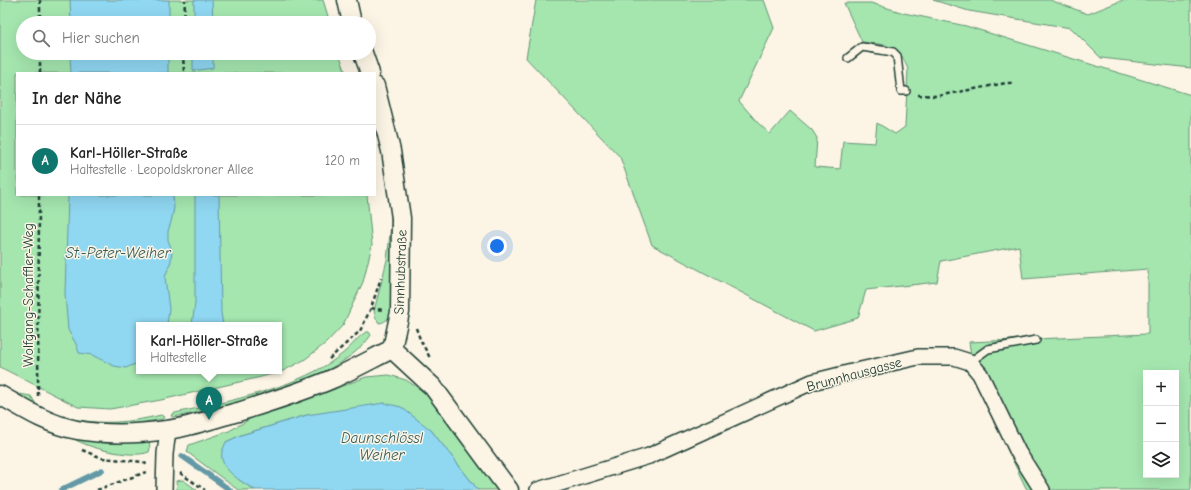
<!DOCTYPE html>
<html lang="de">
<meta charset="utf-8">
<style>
:root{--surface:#fff;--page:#f6f6f6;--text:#222;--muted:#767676;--line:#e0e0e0;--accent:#0f766e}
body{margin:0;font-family:"Comic Neue",sans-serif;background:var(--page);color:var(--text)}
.controls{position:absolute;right:12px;bottom:12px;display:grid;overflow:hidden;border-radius:0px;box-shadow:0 4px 16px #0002}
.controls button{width:36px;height:36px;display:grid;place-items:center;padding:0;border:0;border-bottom:1px solid var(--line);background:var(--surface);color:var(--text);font:20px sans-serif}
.you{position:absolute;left:497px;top:246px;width:14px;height:14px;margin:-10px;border:3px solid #fff;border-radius:50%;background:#1a73e8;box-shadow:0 0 0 6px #1a73e833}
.badge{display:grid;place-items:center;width:26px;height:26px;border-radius:50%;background:var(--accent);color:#fff;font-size:13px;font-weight:700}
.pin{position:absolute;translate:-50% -33px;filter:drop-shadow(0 1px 2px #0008)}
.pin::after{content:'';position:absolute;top:21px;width:14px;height:12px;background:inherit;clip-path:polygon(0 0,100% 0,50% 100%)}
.popup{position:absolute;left:136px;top:322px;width:146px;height:52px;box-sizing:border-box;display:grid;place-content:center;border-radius:0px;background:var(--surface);filter:drop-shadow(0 1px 3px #0005);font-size:13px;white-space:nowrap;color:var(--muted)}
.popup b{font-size:15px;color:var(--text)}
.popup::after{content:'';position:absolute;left:50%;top:100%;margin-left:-8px;border:8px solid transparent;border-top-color:var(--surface)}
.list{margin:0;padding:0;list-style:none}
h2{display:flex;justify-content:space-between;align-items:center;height:52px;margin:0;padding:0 16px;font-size:17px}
h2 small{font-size:13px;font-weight:400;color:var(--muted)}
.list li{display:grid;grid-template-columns:26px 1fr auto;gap:12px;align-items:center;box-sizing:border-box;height:72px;padding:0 16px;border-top:1px solid var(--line)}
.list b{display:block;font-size:15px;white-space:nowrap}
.list p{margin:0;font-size:13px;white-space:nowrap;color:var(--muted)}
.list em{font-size:13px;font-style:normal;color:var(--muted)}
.icon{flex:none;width:22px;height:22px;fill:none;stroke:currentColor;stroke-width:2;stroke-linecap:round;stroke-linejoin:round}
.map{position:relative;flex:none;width:1191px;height:490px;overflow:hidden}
.search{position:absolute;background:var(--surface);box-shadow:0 4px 16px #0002;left:16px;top:16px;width:360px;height:44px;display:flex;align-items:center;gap:10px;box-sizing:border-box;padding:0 14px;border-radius:22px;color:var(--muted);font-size:15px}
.panel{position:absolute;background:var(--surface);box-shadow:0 4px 16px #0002;left:16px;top:72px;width:360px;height:124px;border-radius:0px}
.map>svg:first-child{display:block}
.green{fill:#a5e6af;stroke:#629272;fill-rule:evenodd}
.water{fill:#90d7f2;stroke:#6399a6}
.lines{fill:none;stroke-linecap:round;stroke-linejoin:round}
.stream{stroke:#6399a6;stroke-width:5.5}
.service-casing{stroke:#1f3d34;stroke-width:10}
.minor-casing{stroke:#1f3d34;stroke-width:18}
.tertiary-casing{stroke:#1f3d34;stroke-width:21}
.path{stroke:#1f3d34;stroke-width:2.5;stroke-dasharray:4 3;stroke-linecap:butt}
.service{stroke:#fcf5e5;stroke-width:7}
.minor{stroke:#fcf5e5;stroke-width:15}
.tertiary{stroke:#fcf5e5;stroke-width:18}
.labels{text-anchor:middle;stroke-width:3;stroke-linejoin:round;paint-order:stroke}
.street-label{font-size:14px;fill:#1f3d34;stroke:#fcf5e5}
.water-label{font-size:15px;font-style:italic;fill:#365c5a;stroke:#fcf5e5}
</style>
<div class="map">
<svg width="1191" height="490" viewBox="0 0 1191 490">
<rect width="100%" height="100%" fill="#fcf5e5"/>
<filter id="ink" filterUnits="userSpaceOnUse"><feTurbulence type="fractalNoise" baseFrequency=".025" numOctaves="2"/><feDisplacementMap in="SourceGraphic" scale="8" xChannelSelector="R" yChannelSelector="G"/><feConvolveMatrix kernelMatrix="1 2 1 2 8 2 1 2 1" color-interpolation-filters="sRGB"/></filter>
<g filter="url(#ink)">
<g class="green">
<path d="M0 0H323L330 23H23V53H339L346 73H17V195H367L372 245 363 282 343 325 326 343 304 360 283 371 261 377 161 400 110 409 78 407 0 367ZM139 325H279V371H139Z"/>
<path d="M536 0H764L774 28 739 101 758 123 770 134 790 111 812 130 817 138 815 167 840 169 843 141 875 143 877 123 895 134 905 127 908 69 902 56 886 45 862 42 844 3H871L904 13 966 26 1191 95V490H1029L1026 488 975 382 969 342 1148 334V269L1023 279 1019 246 941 261 937 282 866 290 858 318 814 331 652 245 620 157 526 58ZM1146 373H1176V475H1146Z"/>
<path d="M933 0H1050L1088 14 1123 0H1191V68L1101 58 1071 28 969 11Z"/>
<path d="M395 187 392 308C390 316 388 322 379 323L376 318 374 311 387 260 391 225V208Z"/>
<path d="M366 332H369L371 335C341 381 226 408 173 417L171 416 172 414 175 413C222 403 281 391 323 367 332 362 340 356 348 349 354 343 358 337 366 332Z"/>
<path d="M389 375 406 380 428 395 499 490H478L431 430 307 415 241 435 226 442 239 480 255 490H238L187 452 189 445 229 431 255 416 284 408 366 377Z"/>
<path d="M5 389 19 394 31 396 39 409Z"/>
<path d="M161 415 164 417 163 419 123 426H94L66 418H68C102 425 127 423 161 415Z"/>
<path d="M71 437 145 438 149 441 150 448 149 452C132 459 86 448 71 437Z"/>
<path d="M183 480 197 490H177L176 481Z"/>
</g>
<g class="water">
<path d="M70 0H169V23H71Z"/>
<path d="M194 0H212L213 23H194Z"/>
<path d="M72 53H168V73H71L70 56Z"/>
<path d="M193 53H213V68L193 71Z"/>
<path d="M68 195H173L174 208 171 222 168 231V240L172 250 171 261 165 277 169 309 167 325H139V365L135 364 126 368 114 366 92 355 79 353 76 344 68 330 65 294Z"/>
<path d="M195 195H219L221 313 223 325H192L195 303Z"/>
<path d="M384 403 401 407 431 430 478 490H255C242 482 218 469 222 451 223 448 225 445 226 442L241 435 307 415Z"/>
</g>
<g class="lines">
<g class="stream">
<path d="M182 456 230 490"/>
<path d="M61 490 102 470"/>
</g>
<defs>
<g id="service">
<path d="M848 58 862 47 893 52 897 56 901 91H906"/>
<path d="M970 362 988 349 1036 340"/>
</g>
<g id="minor">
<path d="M164 490 165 454 168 430"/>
<path d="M538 490 649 456 812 382 852 372 918 357H954L970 362 980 374 1018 452 1042 490"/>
</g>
<g id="tertiary">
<path d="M347 0 352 23"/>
<path d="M363 53 370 73"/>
<path d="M375 86 391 151 401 218 400 312 392 349"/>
<path d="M392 349 433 387 509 490"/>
<path d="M0 395C24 409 49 425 77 430 106 435 138 434 167 430 191 427 215 418 238 412 270 402 302 392 332 379 352 370 372 359 392 349"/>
</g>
</defs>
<use href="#service" class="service-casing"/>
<use href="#minor" class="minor-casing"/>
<use href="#tertiary" class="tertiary-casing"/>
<g class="path">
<path d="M40 0V23"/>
<path d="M184 23 185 0"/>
<path d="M183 53 184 73"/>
<path d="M40 73V53"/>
<path d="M918 95 937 96 1006 83H1014"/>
<path d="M371 308 383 310"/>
<path d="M416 328 420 339 430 358"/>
<path d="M329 359 360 331 371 308 381 278"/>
<path d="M38 396 39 195"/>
<path d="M82 450 102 458 143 462 149 466"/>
<path d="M180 473 205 490"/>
<path d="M97 490 149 471"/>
</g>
<use href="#service" class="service"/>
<use href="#minor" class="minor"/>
<use href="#tertiary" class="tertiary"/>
</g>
</g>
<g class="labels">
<g class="street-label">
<text transform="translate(400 272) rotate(-88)" y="5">Sinnhubstraße</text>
<text transform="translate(28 295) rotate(-90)" y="5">Wolfgang-Schaffler-Weg</text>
<text transform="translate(854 374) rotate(-15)" y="5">Brunnhausgasse</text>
</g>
<g class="water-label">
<text x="118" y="258">St.-Peter-Weiher</text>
<text x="382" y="443">Daunschlössl<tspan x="382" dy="17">Weiher</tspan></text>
</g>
</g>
</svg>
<div class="controls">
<button>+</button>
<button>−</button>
<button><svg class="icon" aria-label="layers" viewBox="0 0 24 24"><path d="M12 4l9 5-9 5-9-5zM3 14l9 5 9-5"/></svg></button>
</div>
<div class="you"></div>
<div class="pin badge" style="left:209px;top:420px">A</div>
<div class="popup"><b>Karl-Höller-Straße</b>Haltestelle</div>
<div class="search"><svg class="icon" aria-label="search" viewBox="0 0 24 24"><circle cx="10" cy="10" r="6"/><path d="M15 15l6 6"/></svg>Hier suchen</div>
<section class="panel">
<h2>In der Nähe<small></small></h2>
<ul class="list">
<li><span class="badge">A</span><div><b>Karl-Höller-Straße</b><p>Haltestelle · Leopoldskroner Allee</p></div><em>120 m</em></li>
</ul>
</section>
</div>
